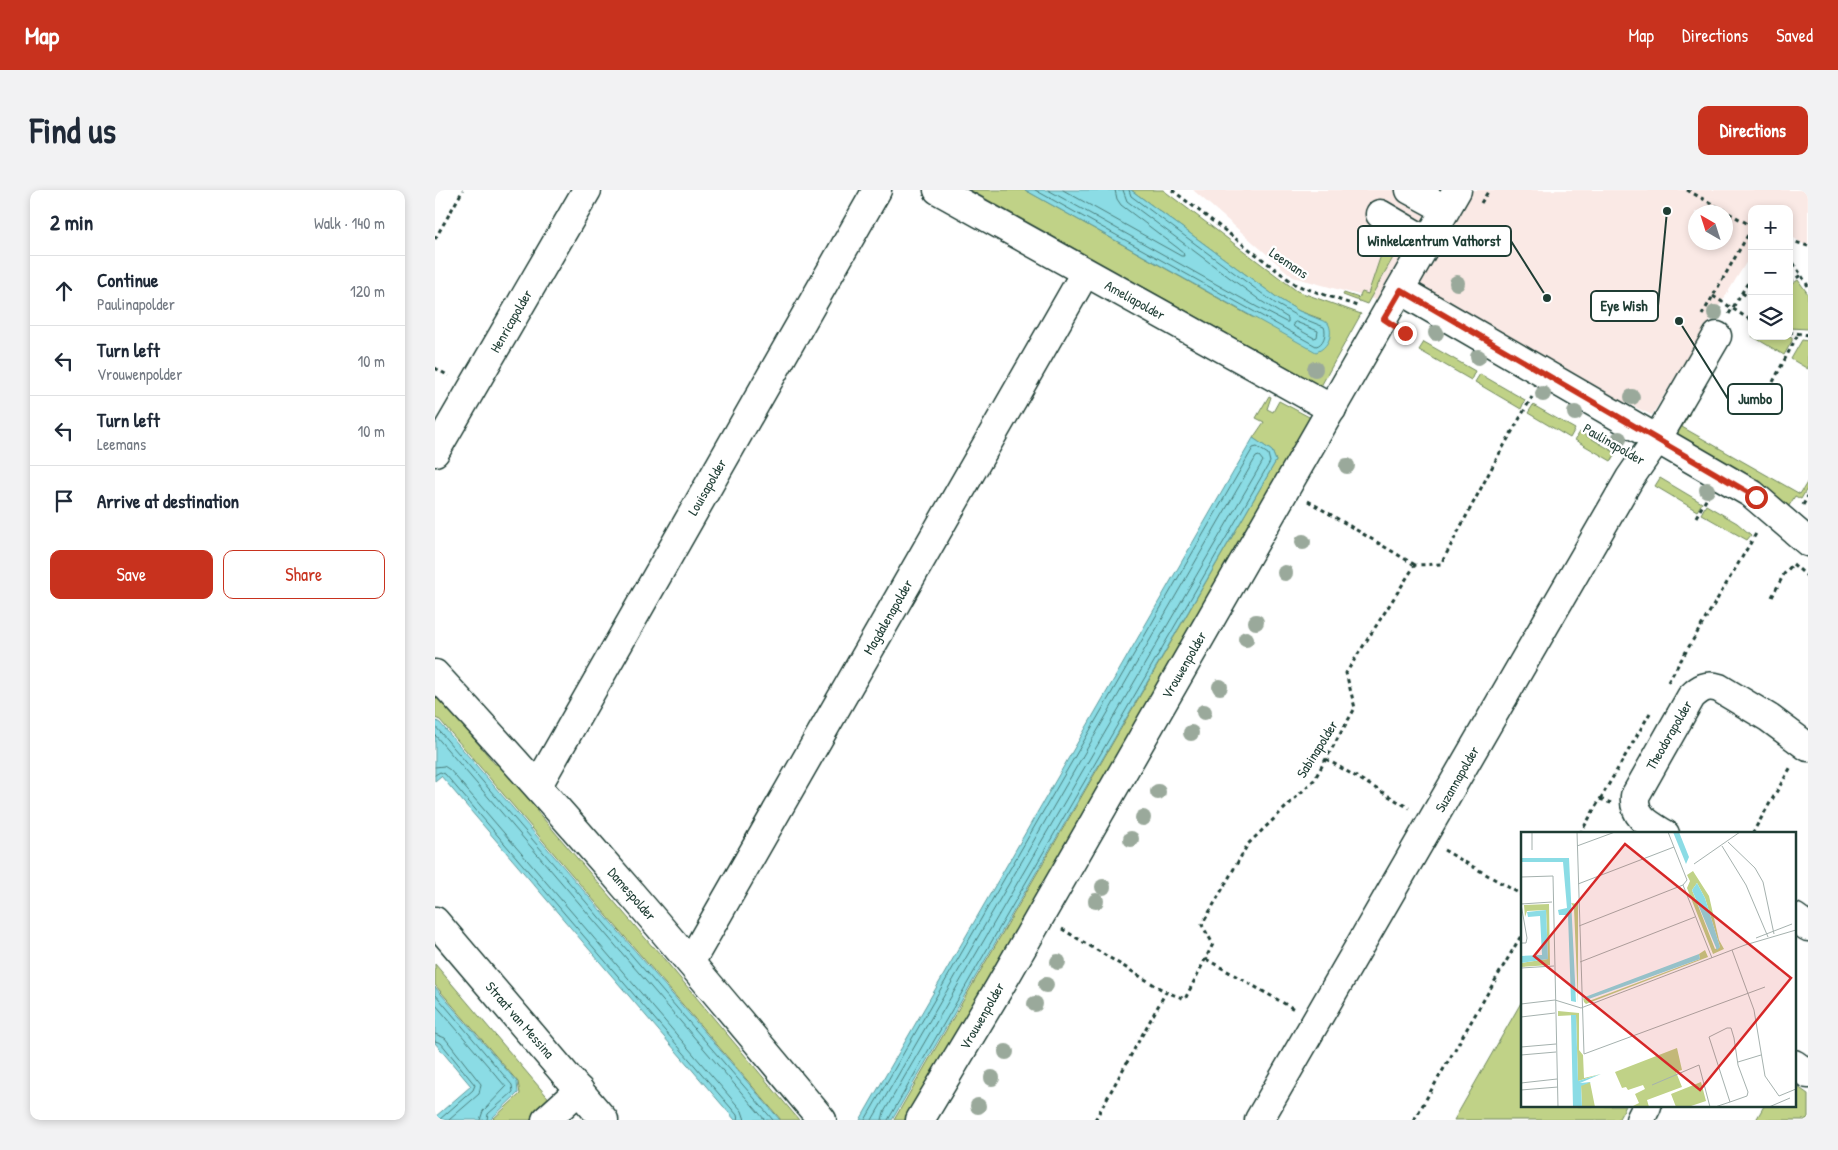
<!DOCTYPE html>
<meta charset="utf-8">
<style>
:root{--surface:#fff;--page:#f2f2f3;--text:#1f2937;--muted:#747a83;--line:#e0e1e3;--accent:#c8321e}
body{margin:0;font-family:"Patrick Hand",sans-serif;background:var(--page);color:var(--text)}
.controls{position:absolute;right:15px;top:15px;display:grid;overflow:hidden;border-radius:10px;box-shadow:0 2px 8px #0003}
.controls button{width:45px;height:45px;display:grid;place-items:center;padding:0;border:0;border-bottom:1px solid var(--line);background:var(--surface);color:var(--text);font:25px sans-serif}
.compass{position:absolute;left:1253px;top:15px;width:45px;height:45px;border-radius:50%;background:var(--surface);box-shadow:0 2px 8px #0003;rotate:321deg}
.stop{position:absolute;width:15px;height:15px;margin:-11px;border:4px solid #c8321e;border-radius:50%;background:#fff}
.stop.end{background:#c8321e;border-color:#fff;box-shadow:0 1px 5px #0008}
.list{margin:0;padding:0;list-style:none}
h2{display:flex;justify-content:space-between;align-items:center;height:65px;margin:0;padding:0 20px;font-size:21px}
h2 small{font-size:16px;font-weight:400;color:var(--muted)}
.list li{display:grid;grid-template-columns:32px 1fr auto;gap:15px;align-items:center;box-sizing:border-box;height:70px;padding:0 20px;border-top:1px solid var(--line)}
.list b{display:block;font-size:19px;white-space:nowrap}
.list p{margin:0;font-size:16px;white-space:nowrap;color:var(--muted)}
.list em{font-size:16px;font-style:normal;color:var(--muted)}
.actions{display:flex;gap:10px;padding:15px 20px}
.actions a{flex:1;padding:11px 0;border:1px solid var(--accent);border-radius:10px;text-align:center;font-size:18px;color:var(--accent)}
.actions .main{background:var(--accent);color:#fff}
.icon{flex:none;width:28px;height:28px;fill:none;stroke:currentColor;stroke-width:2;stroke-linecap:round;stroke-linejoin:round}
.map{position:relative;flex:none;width:1373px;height:930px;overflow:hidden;border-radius:10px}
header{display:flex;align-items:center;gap:30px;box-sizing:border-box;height:70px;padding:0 25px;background:var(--accent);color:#fff}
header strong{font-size:24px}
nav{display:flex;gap:28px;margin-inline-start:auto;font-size:18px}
.intro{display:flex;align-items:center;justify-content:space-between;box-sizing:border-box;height:120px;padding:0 30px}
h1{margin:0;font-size:35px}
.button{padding:12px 22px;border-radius:10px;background:var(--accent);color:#fff;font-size:18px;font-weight:700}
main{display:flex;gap:30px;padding:0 30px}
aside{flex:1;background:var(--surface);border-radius:10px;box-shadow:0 2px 8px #0003}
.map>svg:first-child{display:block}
.built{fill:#fae9e5;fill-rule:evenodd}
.green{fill:#c0d287;stroke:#70885e}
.water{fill:#8bdce5;stroke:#609c9e}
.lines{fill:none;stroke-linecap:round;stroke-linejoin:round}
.shore{stroke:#4a7d7b;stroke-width:1}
.minor-casing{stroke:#1f3d34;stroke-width:31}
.path{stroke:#1f3d34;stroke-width:3;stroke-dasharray:4 4;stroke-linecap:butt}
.minor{stroke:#fff;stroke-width:28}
.tree{fill:#9aa99b}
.route{stroke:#c8321e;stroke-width:6}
.labels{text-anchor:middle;stroke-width:4.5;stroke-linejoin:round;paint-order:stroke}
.street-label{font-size:14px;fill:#1f3d34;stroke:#fff}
.inset-road{fill:none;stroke:#a5b1ae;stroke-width:1}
.view{fill:#d62828;fill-opacity:0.15;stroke:#d62828;stroke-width:2.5}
.inset-edge{fill:none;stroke:#1f3d34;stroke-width:2.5}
.leader{fill:none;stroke:#1f3d34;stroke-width:2}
.callout-dot{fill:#1f3d34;stroke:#fff;stroke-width:2}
.callout{fill:#fff;stroke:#1f3d34;stroke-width:2}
.callout-label{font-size:15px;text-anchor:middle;font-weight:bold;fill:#1f3d34}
</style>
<header>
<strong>Map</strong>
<nav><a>Map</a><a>Directions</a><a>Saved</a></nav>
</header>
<div class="intro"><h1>Find us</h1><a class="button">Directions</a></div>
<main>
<aside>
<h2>2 min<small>Walk · 140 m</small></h2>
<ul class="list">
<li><svg class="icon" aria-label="ahead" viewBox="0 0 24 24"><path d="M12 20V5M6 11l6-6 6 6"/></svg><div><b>Continue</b><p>Paulinapolder</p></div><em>120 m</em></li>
<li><svg class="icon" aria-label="left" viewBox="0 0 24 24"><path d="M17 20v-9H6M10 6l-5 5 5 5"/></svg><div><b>Turn left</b><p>Vrouwenpolder</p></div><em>10 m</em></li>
<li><svg class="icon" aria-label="left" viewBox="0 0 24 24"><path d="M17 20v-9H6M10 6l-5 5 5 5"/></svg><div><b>Turn left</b><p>Leemans</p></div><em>10 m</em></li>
<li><svg class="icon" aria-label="arrive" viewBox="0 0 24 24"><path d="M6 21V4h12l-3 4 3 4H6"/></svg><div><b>Arrive at destination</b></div></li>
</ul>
<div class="actions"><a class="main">Save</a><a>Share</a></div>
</aside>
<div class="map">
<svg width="1373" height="930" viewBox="0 0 1373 930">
<rect width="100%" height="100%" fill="#fff"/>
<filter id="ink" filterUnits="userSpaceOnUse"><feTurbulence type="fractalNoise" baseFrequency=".02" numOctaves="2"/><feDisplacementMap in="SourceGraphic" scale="10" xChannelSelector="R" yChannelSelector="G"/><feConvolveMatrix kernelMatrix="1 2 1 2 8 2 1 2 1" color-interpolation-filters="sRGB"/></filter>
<g filter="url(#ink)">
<path class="built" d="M758 0H1373V57L1354 45V19H1317V63L1217 225 1011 129 858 87ZM1260 22H1290V52H1260Z"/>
<g class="green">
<path d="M535 0H590L817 127 886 129 864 121 844 109 696 0H728L862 101 926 124 886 196Z"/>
<path d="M939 35 963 50 964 57 932 114 908 105 909 103 924 108 927 102 933 104 949 56 932 50Z"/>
<path d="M1363 90 1373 104V139L1354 138V92L1357 94Z"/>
<path d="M1317 146H1353L1357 147V151L1349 165Z"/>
<path d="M1367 150 1373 151V179L1356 169Z"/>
<path d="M989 152 1040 181 1036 190 984 160Z"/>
<path d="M1045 184 1090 210 1086 219 1040 192Z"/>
<path d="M834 206 836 207 832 219 838 222 844 211 876 228 473 930H459L841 271 837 261 818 248 829 232 821 228Z"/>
<path d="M1098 215 1140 239 1135 248 1093 223Z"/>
<path d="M1252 221 1255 223 1247 237 1365 304 1373 291V297L1366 309 1360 306 1352 319 1243 245 1242 241Z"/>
<path d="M1145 242 1181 263 1176 271 1140 250Z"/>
<path d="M1225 288 1267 313 1262 321 1220 296Z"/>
<path d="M1271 315 1302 333 1316 345 1312 350 1266 324Z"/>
<path d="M0 491 1 503 60 574H63L103 618 101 620 217 756 219 757 364 930H346L5 530 0 528Z"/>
<path d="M0 774 116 911 95 930H57L85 904 83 892 0 795Z"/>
<path d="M1087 811V916H1191L1183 930H1019Z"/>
<path d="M1359 894 1373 904V930H1321L1329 916H1359Z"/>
</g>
<g class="water">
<path d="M590 0H696L844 109 864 121 893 133C899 144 893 158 881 162Z"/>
<path d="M818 248 837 261 841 271 457 930H425Z"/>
<path d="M0 530 5 533 345 930H300L6 586 0 591Z"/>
<path d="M0 797 82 892 83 903 55 930H0V927L36 896 0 853Z"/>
</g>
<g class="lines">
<g class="shore">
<path d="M600 0 881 156C888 155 892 144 889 137L862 126 841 114 696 6 694 0"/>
<path d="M613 0 822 117 851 132H853V128L826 111 692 11 688 0"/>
<path d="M628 0 746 66H749L748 62 686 15 682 9 680 0"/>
<path d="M861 132 883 141 882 147 879 148 859 137 858 134Z"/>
<path d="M0 536 338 930"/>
<path d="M0 545 330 930"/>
<path d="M0 577 9 576 15 580 307 921 310 930"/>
<path d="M0 585 5 582 10 584 302 925 303 930"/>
<path d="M0 804 77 895 78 902 53 924 52 930"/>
<path d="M0 814 71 897 48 921 45 930"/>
<path d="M0 844 10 848 46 894 44 904 14 930"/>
<path d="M0 851 6 853 40 895 38 900 4 930"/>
<path d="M430 930 818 258 822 257 833 264 835 272 453 930"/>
<path d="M437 930 821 267 824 266 828 271 449 922 447 930"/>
</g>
<defs>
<g id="minor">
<path d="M503 0 897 219"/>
<path d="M975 0 1010 19"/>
<path d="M945 24 993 52"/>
<path d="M965 100 1317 304 1373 352"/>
<path d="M0 262 152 0"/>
<path d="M0 484C134 628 261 778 387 930"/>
<path d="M103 595 442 0"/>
<path d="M1230 644C1215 635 1198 627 1200 606L1256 507C1265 498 1272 494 1284 498L1334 528 1373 557"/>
<path d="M1359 727 1373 737"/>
<path d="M0 731 169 930"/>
<path d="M256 771 650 83"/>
<path d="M1359 874 1373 884"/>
<path d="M111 930 144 900"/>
<path d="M485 930 564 798 1022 0"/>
<path d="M824 930 1195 288 1222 249 1282 146"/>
<path d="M1205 930 1212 916"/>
</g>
</defs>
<use href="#minor" class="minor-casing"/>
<g class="path">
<path d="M737 0 861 95 925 117"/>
<path d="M1252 0 1317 36"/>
<path d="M1046 13 1054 0"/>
<path d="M0 49 28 0"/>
<path d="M1354 50 1373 56"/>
<path d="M1354 66 1373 96"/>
<path d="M1355 92 1366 85"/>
<path d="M1307 103 1317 109"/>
<path d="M1278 106 1317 131"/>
<path d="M1294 124 1317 86"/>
<path d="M1267 125 1317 38"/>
<path d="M1354 142 1373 145"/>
<path d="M0 178 14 186"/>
<path d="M1338 192 1363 144"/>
<path d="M873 311 980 375"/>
<path d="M1368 315 1373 306"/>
<path d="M1261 327 1272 308"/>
<path d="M1358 374 1373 387"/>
<path d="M1337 407 1349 384 1358 374"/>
<path d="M1233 492 1322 342"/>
<path d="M891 569 974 618"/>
<path d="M1165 609 1176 613"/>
<path d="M1145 644 1215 523"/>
<path d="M1317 644 1357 575"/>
<path d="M1009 660 1087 705"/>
<path d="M627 739 731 802"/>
<path d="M771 769 859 819"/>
<path d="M660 930 731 802 750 809 778 754 767 735 813 654 879 590 920 518 911 483 980 375 1006 374 1063 266 1097 207"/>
<path d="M979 930 1087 744"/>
</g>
<use href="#minor" class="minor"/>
</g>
<g class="tree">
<circle cx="1022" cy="93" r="8"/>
<circle cx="1280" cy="123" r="8"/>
<circle cx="1001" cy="143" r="8"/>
<circle cx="1043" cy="167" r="8"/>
<circle cx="880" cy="179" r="8"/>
<circle cx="1108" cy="204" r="8"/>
<circle cx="1197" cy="207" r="8"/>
<circle cx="1140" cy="223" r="8"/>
<circle cx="1184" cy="249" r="8"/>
<circle cx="912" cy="276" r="8"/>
<circle cx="1272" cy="300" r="8"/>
<circle cx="868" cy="352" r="8"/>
<circle cx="850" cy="383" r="8"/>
<circle cx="821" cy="432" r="8"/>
<circle cx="811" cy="449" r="8"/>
<circle cx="785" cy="497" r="8"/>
<circle cx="769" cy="522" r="8"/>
<circle cx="756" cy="543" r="8"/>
<circle cx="723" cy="602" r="8"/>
<circle cx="708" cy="628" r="8"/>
<circle cx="696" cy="649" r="8"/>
<circle cx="668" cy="697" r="8"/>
<circle cx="661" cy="711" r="8"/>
<circle cx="623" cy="772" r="8"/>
<circle cx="611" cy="795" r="8"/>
<circle cx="600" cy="814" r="8"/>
<circle cx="571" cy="862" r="8"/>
<circle cx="557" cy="888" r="8"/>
<circle cx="543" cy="916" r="8"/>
</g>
</g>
<g class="lines" filter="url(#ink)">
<path class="route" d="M970 143 949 129 966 100 1321 307"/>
</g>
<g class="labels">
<g class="street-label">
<text transform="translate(854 73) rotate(34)" y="5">Leemans</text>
<text transform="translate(700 110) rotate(29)" y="5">Ameliapolder</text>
<text transform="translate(76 131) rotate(-60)" y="5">Henricapolder</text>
<text transform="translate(1179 254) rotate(30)" y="5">Paulinapolder</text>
<text transform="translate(272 297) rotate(-60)" y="5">Louisapolder</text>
<text transform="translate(453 427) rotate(-60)" y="5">Magdalenapolder</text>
<text transform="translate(749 475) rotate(-60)" y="5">Vrouwenpolder</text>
<text transform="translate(1234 545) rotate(-60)" y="5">Theodorapolder</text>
<text transform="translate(882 559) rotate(-58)" y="5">Sabinapolder</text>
<text transform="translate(1022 589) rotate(-60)" y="5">Suzannapolder</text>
<text transform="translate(197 704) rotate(49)" y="5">Damespolder</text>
<text transform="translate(547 826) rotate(-60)" y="5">Vrouwenpolder</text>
<text transform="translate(85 830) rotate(49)" y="5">Straat van Messina</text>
</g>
</g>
<g transform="translate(1086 642)">
<rect width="275" height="275" fill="#fff"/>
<path d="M172 39 188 64 198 108 203 117 192 122 166 56 169 49 166 43ZM176 51 184 66 199 115 194 117 171 58ZM50 71 57 72V171L53 76ZM28 72 29 133 0 135V131L27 127 25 78 6 79 4 85 3 73ZM184 118 187 125 65 172 63 170 62 166 68 169 179 127 178 122ZM37 179 58 181V218L62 223 63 246 80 242 57 249 55 183 37 184ZM156 216 161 238 155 240 161 255 126 268 128 275H110L118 271 114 262 124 257 122 253 107 258 105 255 101 256 94 240ZM69 250 74 275H61L60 253ZM180 250 185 269 167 275H155L150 262Z" fill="#c0d287" fill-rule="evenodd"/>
<path d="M152 0H158L168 25 165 32ZM0 26H48L55 170 50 169 47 83H38L37 78 46 76 42 30H0ZM176 51 184 66 199 115 196 118 171 58ZM25 78 27 127 0 131V124L21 123 19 84 7 85 6 80ZM178 122 179 127 65 168 64 165ZM50 183H55L57 249 80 242 59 251 70 250 60 254 61 275H52Z" fill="#8bdce5"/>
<path class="inset-road" d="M11 0V18M56 0 63 222 244 155M147 0 166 48 162 53 191 126M207 10 234 36 242 50 253 102M56 14 94 0M201 14 225 53 247 105M173 32 219 0M0 45 32 44 37 275M57 52 153 15M0 72 31 70M58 94 162 53M235 106 271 92M0 111H5L6 106 0 72M211 118 233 178 244 244 258 264 275 257M59 130 174 85M0 136 33 134M0 172 34 168 60 176M60 176 224 113 275 98M0 185 34 181M206 196H210L213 206 217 233 227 260 226 264 209 270 188 205ZM0 215 35 212M0 223 35 220M217 230 240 223M0 251 36 247M131 253 178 233 189 275M0 258 37 255M194 275 209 270M248 275 269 266"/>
<path class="view" d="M104 12 270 146 179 258 13 124Z"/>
<rect width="275" height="275" class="inset-edge"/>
</g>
<path class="leader" d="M1112 108L1076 51M1232 21L1223 116M1244 131L1293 209"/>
<g class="callout-dot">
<circle cx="1112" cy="108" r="5"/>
<circle cx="1232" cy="21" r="5"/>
<circle cx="1244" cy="131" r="5"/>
</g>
<g class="callout">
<rect x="923" y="36" width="153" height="30" rx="5"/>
<rect x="1156" y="101" width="67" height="30" rx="5"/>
<rect x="1293" y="194" width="54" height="30" rx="5"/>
</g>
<g class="callout-label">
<text x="999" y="56">Winkelcentrum Vathorst</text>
<text x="1189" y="121">Eye Wish</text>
<text x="1320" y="214">Jumbo</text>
</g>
</svg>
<div class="controls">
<button>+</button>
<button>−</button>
<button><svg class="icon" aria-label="layers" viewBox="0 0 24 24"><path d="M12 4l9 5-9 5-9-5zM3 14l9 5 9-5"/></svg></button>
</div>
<svg class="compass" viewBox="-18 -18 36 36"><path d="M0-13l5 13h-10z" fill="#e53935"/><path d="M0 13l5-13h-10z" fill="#747a83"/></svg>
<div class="stop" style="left:1321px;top:307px"></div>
<div class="stop end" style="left:970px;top:143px"></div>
</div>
</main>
